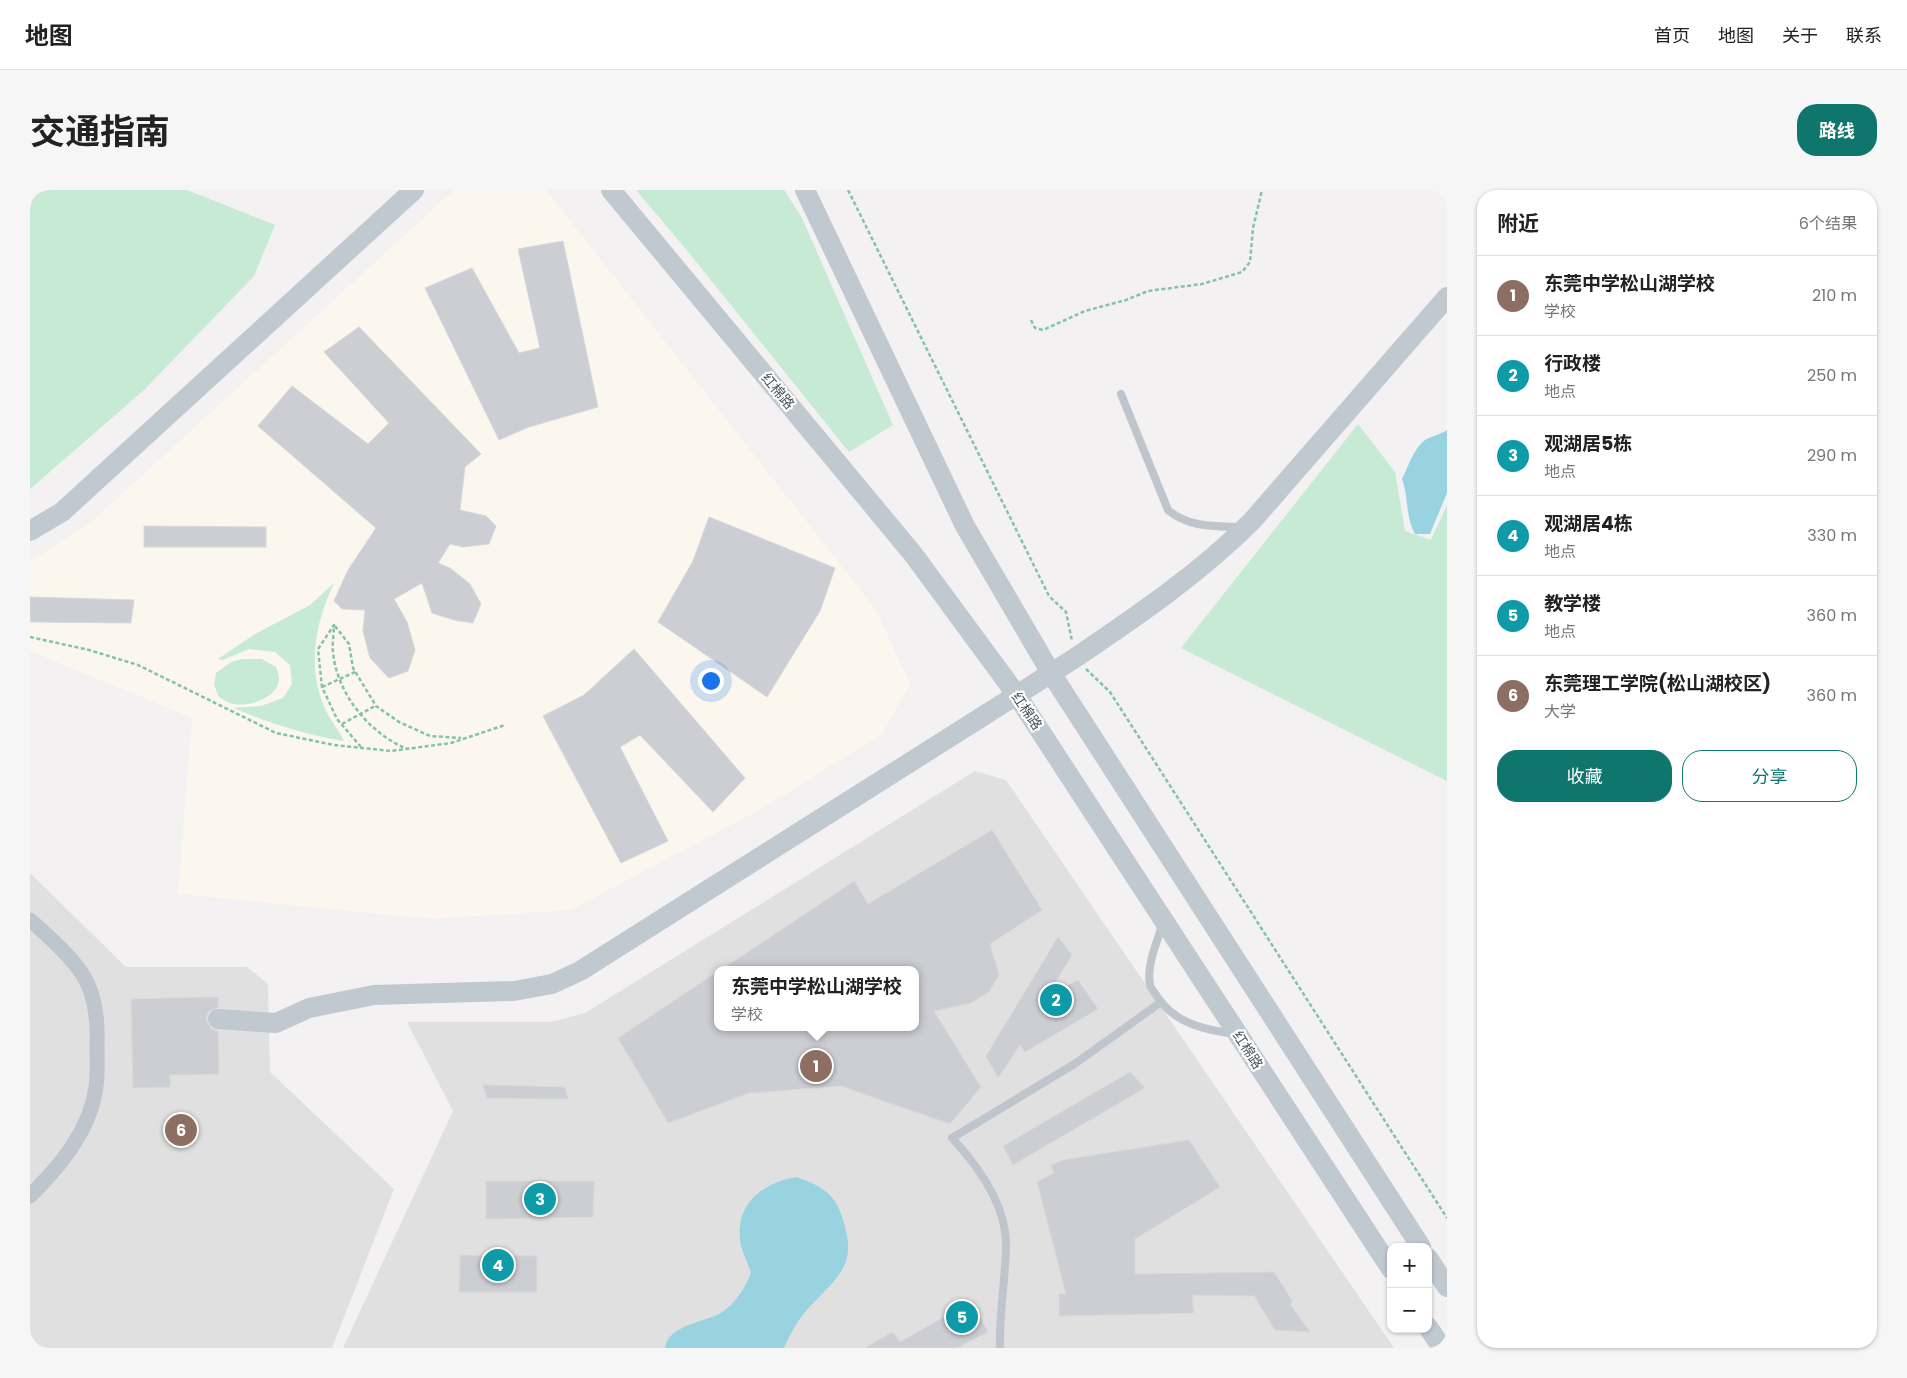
<!DOCTYPE html>
<html lang="zh">
<meta charset="utf-8">
<style>
:root{--surface:#fff;--page:#f6f6f6;--text:#222;--muted:#767676;--line:#e0e0e0;--accent:#0f766e}
body{margin:0;font-family:Poppins,"Noto Sans SC",sans-serif;background:var(--page);color:var(--text)}
.controls{position:absolute;right:15px;bottom:15px;display:grid;overflow:hidden;border-radius:10px;box-shadow:0 1px 4px #0004}
.controls button{width:45px;height:45px;display:grid;place-items:center;padding:0;border:0;border-bottom:1px solid var(--line);background:var(--surface);color:var(--text);font:25px sans-serif}
.you{position:absolute;left:680px;top:490px;width:18px;height:18px;margin:-12px;border:4px solid #fff;border-radius:50%;background:#1a73e8;box-shadow:0 0 0 8px #1a73e833}
.badge{display:grid;place-items:center;width:32px;height:32px;border-radius:50%;background:var(--accent);color:#fff;font-size:16px;font-weight:700}
.pin{position:absolute;translate:-50% -50%;border:2px solid #fff;box-shadow:0 1px 5px #0006}
.popup{position:absolute;left:684px;top:776px;width:205px;height:65px;box-sizing:border-box;display:grid;place-content:center;border-radius:10px;background:var(--surface);filter:drop-shadow(0 1px 4px #0005);font-size:16px;white-space:nowrap;color:var(--muted)}
.popup b{font-size:19px;color:var(--text)}
.popup::after{content:'';position:absolute;left:50%;top:100%;margin-left:-10px;border:10px solid transparent;border-top-color:var(--surface)}
.list{margin:0;padding:0;list-style:none}
h2{display:flex;justify-content:space-between;align-items:center;height:65px;margin:0;padding:0 20px;font-size:21px}
h2 small{font-size:16px;font-weight:400;color:var(--muted)}
.list li{display:grid;grid-template-columns:32px 1fr auto;gap:15px;align-items:center;box-sizing:border-box;height:80px;padding:0 20px;border-top:1px solid var(--line)}
.list b{display:block;font-size:19px;white-space:nowrap}
.list p{margin:0;font-size:16px;white-space:nowrap;color:var(--muted)}
.list em{font-size:16px;font-style:normal;color:var(--muted)}
.actions{display:flex;gap:10px;padding:15px 20px}
.actions a{flex:1;padding:11px 0;border:1px solid var(--accent);border-radius:20px;text-align:center;font-size:18px;color:var(--accent)}
.actions .main{background:var(--accent);color:#fff}
.map{position:relative;flex:none;width:1417px;height:1158px;overflow:hidden;border-radius:20px}
header{display:flex;align-items:center;gap:30px;box-sizing:border-box;height:70px;padding:0 25px;background:var(--surface);border-bottom:1px solid var(--line)}
header strong{font-size:24px}
nav{display:flex;gap:28px;margin-inline-start:auto;font-size:18px}
.intro{display:flex;align-items:center;justify-content:space-between;box-sizing:border-box;height:120px;padding:0 30px}
h1{margin:0;font-size:35px}
.button{padding:12px 22px;border-radius:20px;background:var(--accent);color:#fff;font-size:18px;font-weight:700}
main{display:flex;gap:30px;padding:0 30px}
aside{flex:1;background:var(--surface);border-radius:20px;box-shadow:0 1px 4px #0004}
.map>svg:first-child{display:block}
.commercial{fill:#fbf7ee}
.education{fill:#e1e0e0;fill-rule:evenodd}
.green{fill:#c6ead4}
.water{fill:#99d3e2}
.building{fill:#ccced3;stroke:#d6d8dc}
.lines{fill:none;stroke-linecap:round;stroke-linejoin:round}
.path{stroke:#82c4a3;stroke-width:2.5;stroke-dasharray:4 2.5;stroke-linecap:butt}
.lane{stroke:#bfc5cc;stroke-width:8}
.street{stroke:#bfc5cc;stroke-width:15}
.secondary{stroke:#c0c8d0;stroke-width:20}
.labels{text-anchor:middle;stroke-width:4.5;stroke-linejoin:round;paint-order:stroke}
.street-label{font-size:14px;fill:#4b545c;stroke:#fff}
</style>
<header>
<strong>地图</strong>
<nav><a>首页</a><a>地图</a><a>关于</a><a>联系</a></nav>
</header>
<div class="intro"><h1>交通指南</h1><a class="button">路线</a></div>
<main>
<div class="map">
<svg width="1417" height="1158" viewBox="0 0 1417 1158">
<rect width="100%" height="100%" fill="#f3f1f1"/>
<path class="commercial" d="M424 0H516L846 420 880 494 852 544 731 619 541 720 402 729 148 704 162 528 0 461V371L60 333Z"/>
<g class="education">
<path d="M945 581 976 590 1364 1158H313L423 921 377 832H521L555 823ZM687 780H885V837H687Z"/>
<path d="M0 683 96 777H217L238 794 240 882 364 999 302 1158H0Z"/>
</g>
<g class="green">
<path d="M0 0H157L245 35 224 86 114 200 0 299Z"/>
<path d="M606 0H754L772 28 863 235 819 262 655 58Z"/>
<path d="M1328 234 1365 282 1375 341 1401 350 1417 315V591L1151 458Z"/>
<path d="M304 393C286 432 277 473 293 514 298 527 308 539 314 551 276 545 240 534 204 518L231 516 253 508 262 494 260 475 245 462 219 459 193 470 188 469 225 444 280 415Z"/>
<path d="M212 469H232L246 477C247 480 249 485 249 489 248 508 219 517 204 514 199 514 193 509 189 507L184 495 186 483 201 472Z"/>
</g>
<g class="water">
<path d="M1417 240V303L1400 344H1385C1375 326 1379 308 1372 289 1378 277 1384 258 1395 250 1401 246 1410 245 1417 240Z"/>
<path d="M766 987C791 995 806 1004 813 1030 817 1043 820 1054 817 1068 812 1089 788 1106 775 1122 767 1132 759 1146 754 1158H635C638 1135 675 1132 691 1123 705 1114 715 1098 721 1083 718 1072 711 1061 710 1050 706 1013 733 993 766 987Z"/>
</g>
<g class="building">
<path d="M533 51 568 217 499 237 469 250 395 98 442 78 489 163 510 158 488 59Z"/>
<path d="M329 137 451 264 435 277 430 320 456 326 466 336 459 354 433 357 420 354 408 373 420 378 440 394 451 414 443 433 424 430 402 423 392 393 364 409 377 432 385 460 378 481 359 488 340 468 333 441 335 420 312 419 304 411 318 380 346 338 228 236 262 196 338 254 359 233 294 162Z"/>
<path d="M679 327 805 378 790 421 737 507 628 432 663 371Z"/>
<path d="M114 336 236 337V357H114Z"/>
<path d="M0 407 104 410 101 433 0 432Z"/>
<path d="M604 459 715 588 683 622 610 545 590 557 638 651 591 673 513 526 554 505Z"/>
<path d="M962 640 1012 720 960 754 969 785 959 802 941 813 904 821 951 897 920 934 811 896 719 903 638 933 588 848 687 782V837H885V780H691L824 691 838 714Z"/>
<path d="M1028 747 1042 765 1017 806 1048 790 1068 819 995 862 990 855 968 888 956 866Z"/>
<path d="M188 807V817L178 822 176 829 181 839 188 841 189 884 140 885V897L103 898 101 809Z"/>
<path d="M1100 882 1115 898 983 975 973 956Z"/>
<path d="M453 895 535 897 538 909 457 908Z"/>
<path d="M1159 950 1190 997 1105 1049V1084L1244 1082 1263 1112 1260 1114 1280 1142 1245 1140 1224 1106 1162 1105 1164 1123 1029 1126V1104H1036L1007 992 1024 983 1021 975 1033 970Z"/>
<path d="M456 991H564L563 1027 456 1029Z"/>
<path d="M430 1065 507 1066V1102H429Z"/>
<path d="M941 1112 958 1142 927 1158H835L862 1142 870 1152Z"/>
</g>
<g class="lines">
<g class="path">
<path d="M818 0 1019 406 1036 422 1042 451"/>
<path d="M1001 130 1005 138 1013 140 1055 121 1096 110 1118 101 1172 94 1212 82 1220 72 1223 38 1232 0"/>
<path d="M305 436 319 454 323 478 346 516 369 532 400 546 431 548"/>
<path d="M0 447 59 460 108 475 246 543 304 555 361 561 421 553 475 535"/>
<path d="M1056 479 1080 502 1417 1028"/>
<path d="M292 497 325 482"/>
<path d="M312 534 345 516"/>
<path d="M331 557 307 529 292 497 288 459 304 435C304 443 302 453 303 462 307 504 339 543 377 559"/>
</g>
<g class="lane">
<path d="M1091 204 1138 320C1159 338 1185 336 1211 337"/>
<path d="M1132 735C1127 753 1116 776 1120 795 1121 799 1126 804 1128 808 1146 834 1176 840 1205 844"/>
<path d="M970 1158C969 1125 975 1092 976 1059 978 1017 949 977 922 948L1046 873 1131 812"/>
</g>
<path class="street" d="M0 730C19 747 39 764 53 785 66 806 68 831 67 855 67 869 68 883 66 897 60 941 30 976 0 1006"/>
<g class="secondary">
<path d="M581 0 883 364 986 504 1361 1079"/>
<path d="M775 0 935 336 1021 483 1391 1057"/>
<path d="M0 341 32 322 384 0"/>
<path d="M188 829 246 833 279 818 344 805 484 801 522 794 550 781 1045 468C1107 426 1169 384 1222 331L1417 107"/>
<path d="M1398 1068 1417 1097"/>
<path d="M1398 1137 1412 1158"/>
</g>
</g>
<g class="labels">
<g class="street-label">
<text transform="translate(748 201) rotate(50)" y="5">红棉路</text>
<text transform="translate(997 521) rotate(56)" y="5">红棉路</text>
<text transform="translate(1218 860) rotate(57)" y="5">红棉路</text>
</g>
</g>
</svg>
<div class="controls">
<button>+</button>
<button>−</button>
</div>
<div class="you"></div>
<div class="pin badge" style="left:786px;top:876px;background:#8d6e63">1</div>
<div class="popup"><b>东莞中学松山湖学校</b>学校</div>
<div class="pin badge" style="left:1026px;top:810px;background:#0f9aa8">2</div>
<div class="pin badge" style="left:510px;top:1009px;background:#0f9aa8">3</div>
<div class="pin badge" style="left:468px;top:1075px;background:#0f9aa8">4</div>
<div class="pin badge" style="left:932px;top:1127px;background:#0f9aa8">5</div>
<div class="pin badge" style="left:151px;top:940px;background:#8d6e63">6</div>
</div>
<aside>
<h2>附近<small>6个结果</small></h2>
<ul class="list">
<li><span class="badge" style="background:#8d6e63">1</span><div><b>东莞中学松山湖学校</b><p>学校</p></div><em>210 m</em></li>
<li><span class="badge" style="background:#0f9aa8">2</span><div><b>行政楼</b><p>地点</p></div><em>250 m</em></li>
<li><span class="badge" style="background:#0f9aa8">3</span><div><b>观湖居5栋</b><p>地点</p></div><em>290 m</em></li>
<li><span class="badge" style="background:#0f9aa8">4</span><div><b>观湖居4栋</b><p>地点</p></div><em>330 m</em></li>
<li><span class="badge" style="background:#0f9aa8">5</span><div><b>教学楼</b><p>地点</p></div><em>360 m</em></li>
<li><span class="badge" style="background:#8d6e63">6</span><div><b>东莞理工学院(松山湖校区)</b><p>大学</p></div><em>360 m</em></li>
</ul>
<div class="actions"><a class="main">收藏</a><a>分享</a></div>
</aside>
</main>
